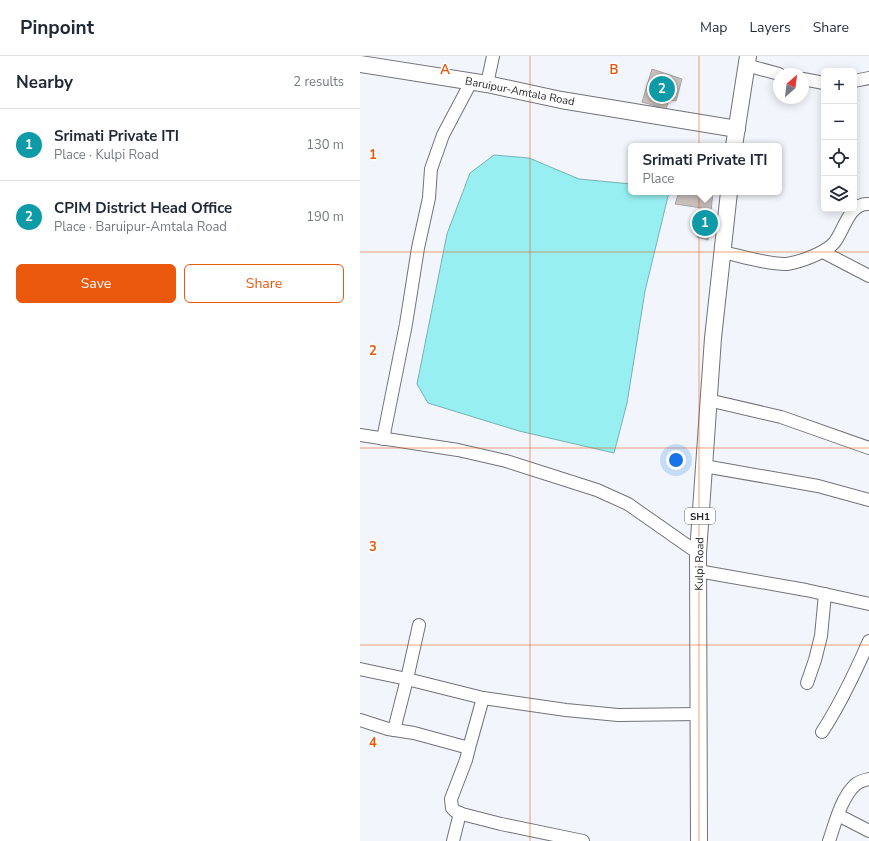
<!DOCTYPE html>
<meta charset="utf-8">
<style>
:root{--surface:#fff;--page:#f2f2f3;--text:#1f2937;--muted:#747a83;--line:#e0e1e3;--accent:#ea580c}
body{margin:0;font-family:"Nunito Sans",sans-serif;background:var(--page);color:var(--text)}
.controls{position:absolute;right:12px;top:12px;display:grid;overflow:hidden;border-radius:6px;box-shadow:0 2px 10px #0003}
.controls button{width:36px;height:36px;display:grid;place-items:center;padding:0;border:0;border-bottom:1px solid var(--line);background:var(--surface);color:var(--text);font:20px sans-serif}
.compass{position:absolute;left:413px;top:12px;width:36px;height:36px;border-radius:50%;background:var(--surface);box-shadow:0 2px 10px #0003;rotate:28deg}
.you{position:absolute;left:316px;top:404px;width:14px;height:14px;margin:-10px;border:3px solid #fff;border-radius:50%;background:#1a73e8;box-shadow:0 0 0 6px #1a73e833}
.badge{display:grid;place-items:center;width:26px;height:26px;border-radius:50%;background:var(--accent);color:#fff;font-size:13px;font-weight:700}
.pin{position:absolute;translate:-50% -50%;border:2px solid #fff;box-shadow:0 1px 4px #0006}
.popup{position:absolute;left:268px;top:87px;width:154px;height:52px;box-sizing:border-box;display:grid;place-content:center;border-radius:6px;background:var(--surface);filter:drop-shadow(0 1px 3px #0005);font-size:13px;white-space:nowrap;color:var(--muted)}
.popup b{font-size:15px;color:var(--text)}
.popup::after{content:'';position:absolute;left:50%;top:100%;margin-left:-8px;border:8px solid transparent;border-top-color:var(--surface)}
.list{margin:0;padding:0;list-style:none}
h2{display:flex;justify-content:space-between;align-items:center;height:52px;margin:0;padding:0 16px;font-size:17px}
h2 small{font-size:13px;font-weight:400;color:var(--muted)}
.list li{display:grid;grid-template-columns:26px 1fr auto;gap:12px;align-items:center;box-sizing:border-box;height:72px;padding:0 16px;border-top:1px solid var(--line)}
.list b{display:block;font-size:15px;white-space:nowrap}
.list p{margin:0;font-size:13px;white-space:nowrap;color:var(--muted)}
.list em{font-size:13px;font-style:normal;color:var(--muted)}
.actions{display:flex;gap:8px;padding:12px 16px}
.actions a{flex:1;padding:9px 0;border:1px solid var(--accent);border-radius:6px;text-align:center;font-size:14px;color:var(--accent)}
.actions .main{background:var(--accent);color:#fff}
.icon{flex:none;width:22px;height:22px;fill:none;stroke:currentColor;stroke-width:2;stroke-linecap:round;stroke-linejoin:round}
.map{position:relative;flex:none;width:509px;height:785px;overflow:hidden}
header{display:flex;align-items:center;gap:24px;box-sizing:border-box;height:56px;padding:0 20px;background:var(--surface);border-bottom:1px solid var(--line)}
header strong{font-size:19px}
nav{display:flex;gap:22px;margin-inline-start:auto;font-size:14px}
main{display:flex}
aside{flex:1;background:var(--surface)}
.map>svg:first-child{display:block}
.water{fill:#97eff1;stroke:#75b3b5}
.building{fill:#c7c0bd;stroke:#aba5a1}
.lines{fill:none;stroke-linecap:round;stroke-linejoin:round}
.minor-casing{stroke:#717379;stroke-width:14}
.major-casing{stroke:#717379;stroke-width:18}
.minor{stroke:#fff;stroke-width:12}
.major{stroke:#fff;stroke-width:16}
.grid{fill:none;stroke:#e8590c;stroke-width:1;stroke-opacity:0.55}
.labels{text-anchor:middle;stroke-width:3;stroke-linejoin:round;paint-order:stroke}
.shield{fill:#fff;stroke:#676869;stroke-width:1}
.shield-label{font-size:10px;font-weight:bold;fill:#262729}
.street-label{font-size:11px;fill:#262729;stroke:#fff}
.grid-label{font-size:13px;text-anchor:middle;font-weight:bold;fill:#e8590c;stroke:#fff;stroke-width:3;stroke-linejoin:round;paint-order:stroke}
</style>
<header>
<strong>Pinpoint</strong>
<nav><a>Map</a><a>Layers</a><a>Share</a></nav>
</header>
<main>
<aside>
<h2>Nearby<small>2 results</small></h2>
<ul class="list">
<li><span class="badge" style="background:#0f9aa8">1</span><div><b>Srimati Private ITI</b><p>Place · Kulpi Road</p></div><em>130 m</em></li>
<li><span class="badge" style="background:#0f9aa8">2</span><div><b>CPIM District Head Office</b><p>Place · Baruipur-Amtala Road</p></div><em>190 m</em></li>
</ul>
<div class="actions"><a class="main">Save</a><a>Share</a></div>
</aside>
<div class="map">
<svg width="509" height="785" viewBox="0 0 509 785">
<rect width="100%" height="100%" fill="#f2f5fb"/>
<path class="water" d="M134 99 169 102 219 123 271 128V136H309L285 235 267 347 254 397 159 375 68 347 57 328 87 178 110 117Z"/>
<g class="building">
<path d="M292 13 322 23 316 45 309 44 306 53 282 46Z"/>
<path d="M319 136H353L348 184 337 181 342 152 315 148Z"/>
</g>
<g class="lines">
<defs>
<g id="minor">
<path d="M386 9 419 18"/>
<path d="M443 23 464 27"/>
<path d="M494 25 509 22"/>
<path d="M127 28 133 0"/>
<path d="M363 196C381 200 409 209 427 208 440 206 465 197 474 187 484 175 489 146 509 148"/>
<path d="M463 196 509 220"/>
<path d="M348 344 421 361 509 392"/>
<path d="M0 379 98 394 146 405 237 434 268 448 338 497"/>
<path d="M23 383 46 268 58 192 69 142 71 113 83 79 111 26"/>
<path d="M344 410 458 430 509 444"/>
<path d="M338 515 446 534 509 548"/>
<path d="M0 613 47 623 59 569"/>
<path d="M447 627 455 604 461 580 465 538"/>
<path d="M0 664 28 673 54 677 109 692 106 704 91 743 92 752 95 755 102 758 141 768 223 785"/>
<path d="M34 674 47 623 123 642 206 654 258 659 339 658"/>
<path d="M462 676C481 647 495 617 509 585"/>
<path d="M109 692 123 642"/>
<path d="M478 759 509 775"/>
<path d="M93 785 100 757"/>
<path d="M469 785C475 768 481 742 495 729 498 726 504 724 509 723"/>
</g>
<g id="major">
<path d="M0 8 127 28 201 44 377 73"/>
<path d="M374 90 388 0"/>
<path d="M339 785 338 497 353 282 369 136"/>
</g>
</defs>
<use href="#minor" class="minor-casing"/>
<use href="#major" class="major-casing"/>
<use href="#minor" class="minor"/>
<use href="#major" class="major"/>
</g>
<path class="grid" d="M170 0V785M339 0V785M0 196H509M0 392H509M0 589H509"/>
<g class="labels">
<rect class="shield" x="325" y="452" width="30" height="16" rx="3"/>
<g class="shield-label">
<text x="340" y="464">SH1</text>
</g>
<g class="street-label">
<text transform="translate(160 35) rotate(11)" y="4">Baruipur-Amtala Road</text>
<text transform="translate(339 508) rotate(-89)" y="4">Kulpi Road</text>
</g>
</g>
<g class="grid-label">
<text x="85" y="18">A</text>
<text x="254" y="18">B</text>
<text x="13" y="103">1</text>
<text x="13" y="299">2</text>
<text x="13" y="495">3</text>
<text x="13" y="691">4</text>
</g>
</svg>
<div class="controls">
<button>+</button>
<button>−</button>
<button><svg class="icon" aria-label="locate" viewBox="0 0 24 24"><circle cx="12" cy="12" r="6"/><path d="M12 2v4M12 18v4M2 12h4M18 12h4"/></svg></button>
<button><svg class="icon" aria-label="layers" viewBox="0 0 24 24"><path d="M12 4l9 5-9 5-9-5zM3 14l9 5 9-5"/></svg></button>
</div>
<svg class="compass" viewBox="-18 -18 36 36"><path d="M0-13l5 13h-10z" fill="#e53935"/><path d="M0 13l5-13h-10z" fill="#747a83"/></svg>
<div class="you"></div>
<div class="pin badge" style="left:345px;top:167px;background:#0f9aa8">1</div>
<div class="popup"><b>Srimati Private ITI</b>Place</div>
<div class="pin badge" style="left:302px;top:33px;background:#0f9aa8">2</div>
</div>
</main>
